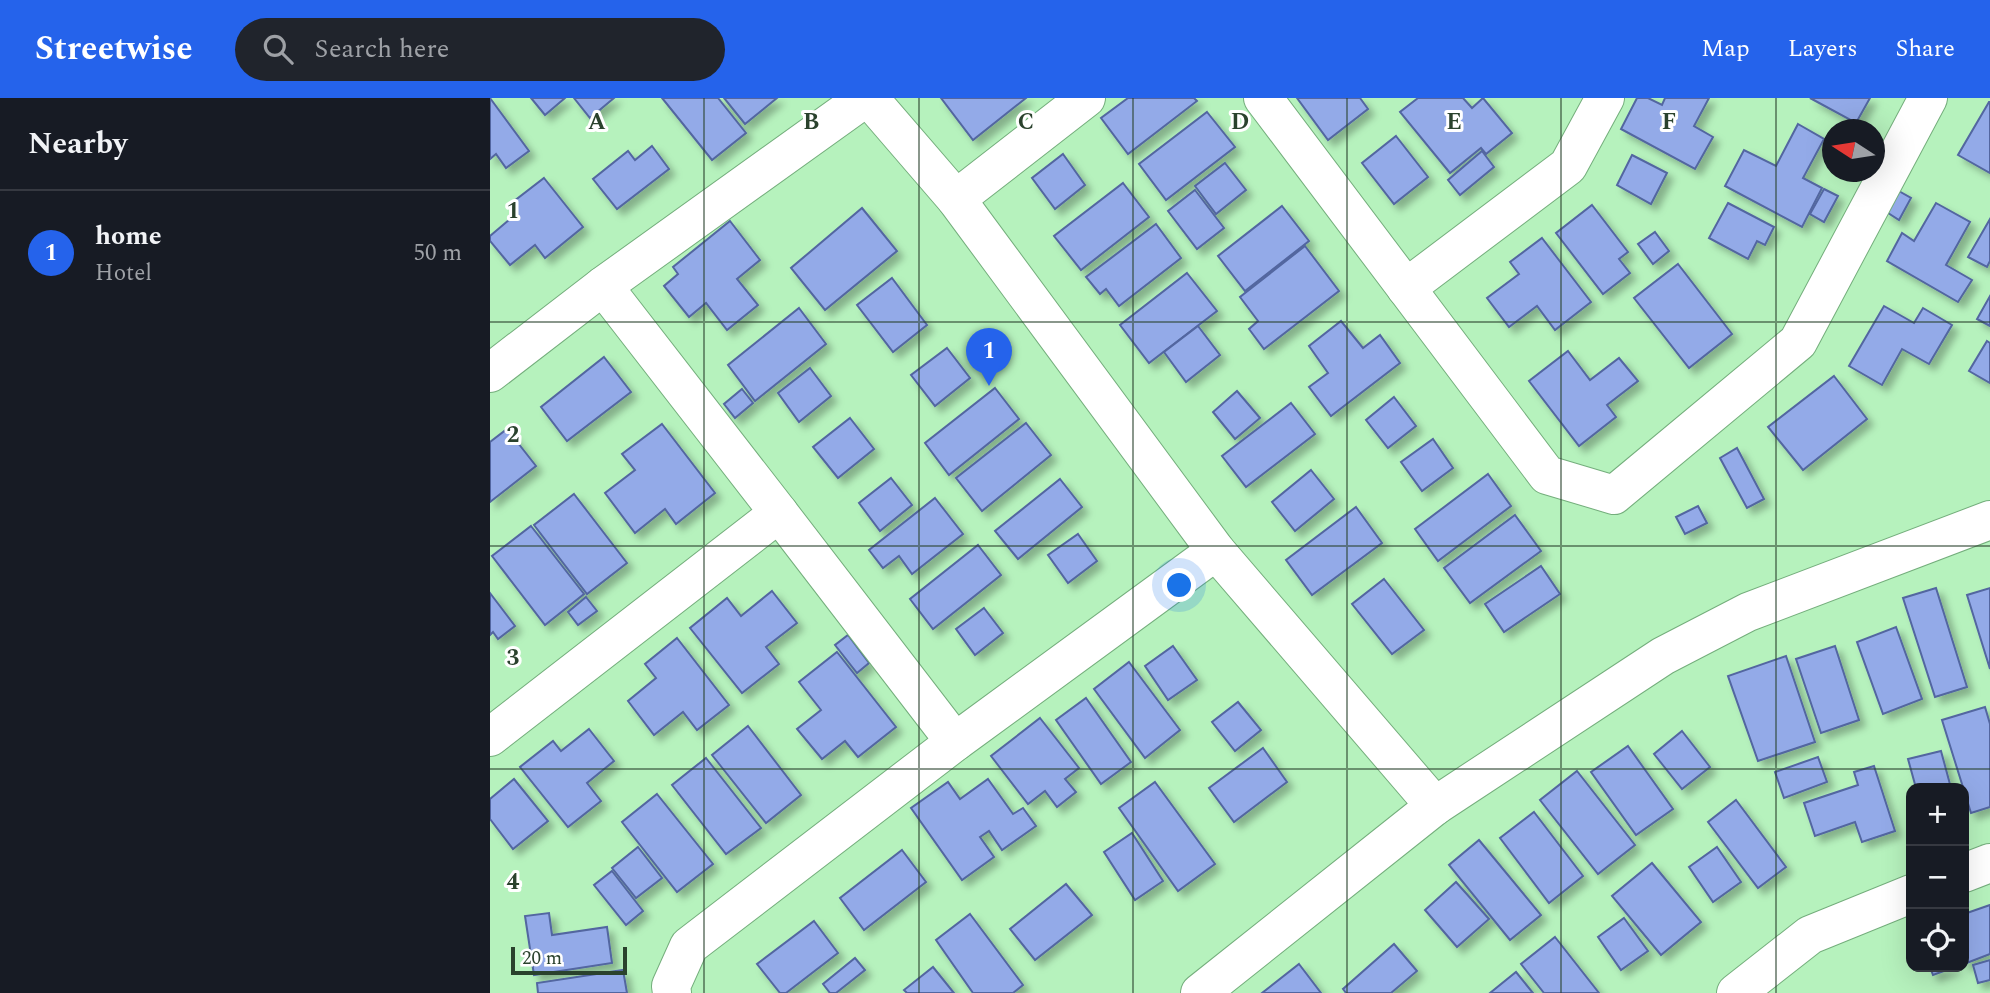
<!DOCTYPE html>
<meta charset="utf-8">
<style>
:root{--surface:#171b24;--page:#20242c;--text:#f1f3f6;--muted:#9ea1a6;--line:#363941;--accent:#2563eb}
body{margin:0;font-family:Spectral,serif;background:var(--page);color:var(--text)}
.controls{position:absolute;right:21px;bottom:21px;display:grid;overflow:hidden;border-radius:14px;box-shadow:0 7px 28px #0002}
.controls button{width:63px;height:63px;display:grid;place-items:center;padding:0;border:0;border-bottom:2px solid var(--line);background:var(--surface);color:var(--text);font:35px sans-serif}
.compass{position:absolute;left:1332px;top:21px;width:63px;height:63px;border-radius:50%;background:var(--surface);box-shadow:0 7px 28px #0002;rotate:282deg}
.scale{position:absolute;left:21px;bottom:18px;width:116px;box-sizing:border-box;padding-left:7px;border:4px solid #2a422d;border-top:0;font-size:19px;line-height:24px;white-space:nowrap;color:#2a422d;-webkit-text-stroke:5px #fff;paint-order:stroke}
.you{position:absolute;left:690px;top:488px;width:24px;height:24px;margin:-18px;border:5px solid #fff;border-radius:50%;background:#1a73e8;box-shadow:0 0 0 10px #1a73e833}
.badge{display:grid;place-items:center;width:46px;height:46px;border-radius:50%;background:var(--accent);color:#fff;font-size:23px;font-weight:700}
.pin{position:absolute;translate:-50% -58px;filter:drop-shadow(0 2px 4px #0008)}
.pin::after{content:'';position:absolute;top:37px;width:24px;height:21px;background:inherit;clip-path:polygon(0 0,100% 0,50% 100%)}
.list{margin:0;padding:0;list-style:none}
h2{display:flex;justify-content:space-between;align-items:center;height:91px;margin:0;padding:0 28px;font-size:30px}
h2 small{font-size:23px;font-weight:400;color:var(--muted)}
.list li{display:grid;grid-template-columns:46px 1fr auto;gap:21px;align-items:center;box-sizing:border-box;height:126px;padding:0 28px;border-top:2px solid var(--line)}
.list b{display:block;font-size:26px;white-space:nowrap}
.list p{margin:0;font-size:23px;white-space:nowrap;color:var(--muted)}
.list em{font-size:23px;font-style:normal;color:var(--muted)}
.icon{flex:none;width:38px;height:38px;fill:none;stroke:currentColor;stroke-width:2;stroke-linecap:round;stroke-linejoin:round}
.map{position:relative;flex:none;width:1500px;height:895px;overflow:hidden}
header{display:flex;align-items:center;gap:42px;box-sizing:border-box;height:98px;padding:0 35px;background:var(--accent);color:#fff}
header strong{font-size:33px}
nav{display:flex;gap:38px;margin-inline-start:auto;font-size:24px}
.search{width:490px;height:63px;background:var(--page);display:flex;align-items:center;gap:18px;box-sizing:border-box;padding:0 24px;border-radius:38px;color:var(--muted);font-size:26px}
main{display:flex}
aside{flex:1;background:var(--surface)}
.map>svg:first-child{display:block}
.building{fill:#93aae8;stroke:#5266a0;stroke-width:2;filter:url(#shadow)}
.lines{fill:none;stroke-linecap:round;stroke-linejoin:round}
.street-casing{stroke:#74ae7c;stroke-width:40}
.street{stroke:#fff;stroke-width:38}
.grid{fill:none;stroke:#2a422d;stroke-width:2;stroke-opacity:0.55}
.grid-label{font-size:23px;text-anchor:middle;font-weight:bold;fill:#2a422d;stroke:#fff;stroke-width:6;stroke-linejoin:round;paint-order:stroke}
</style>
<header>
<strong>Streetwise</strong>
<div class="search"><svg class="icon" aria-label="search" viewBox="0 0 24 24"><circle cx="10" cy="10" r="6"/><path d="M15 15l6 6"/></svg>Search here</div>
<nav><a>Map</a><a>Layers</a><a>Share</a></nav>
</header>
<main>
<aside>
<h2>Nearby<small></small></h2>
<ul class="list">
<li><span class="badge">1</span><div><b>home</b><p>Hotel</p></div><em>50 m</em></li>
</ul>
</aside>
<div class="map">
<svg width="1500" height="895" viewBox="0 0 1500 895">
<defs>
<filter id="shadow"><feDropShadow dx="6" dy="6" stdDeviation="3.5" flood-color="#0004"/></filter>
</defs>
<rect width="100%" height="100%" fill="#b6f2bd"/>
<g class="building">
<path d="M0 0 39 53 16 70 6 56 0 61Z"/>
<path d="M41 0H75L55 17Z"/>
<path d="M84 0H124L100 20Z"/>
<path d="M172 0H228L256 35 222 62Z"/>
<path d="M234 0H287L255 26Z"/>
<path d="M451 0H536L483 42Z"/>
<path d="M638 0H704L707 3 638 56 611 20Z"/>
<path d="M807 0H870L878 11 838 42Z"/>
<path d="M928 0H973L982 10 993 0 1022 35 996 56 991 50 960 75 910 14Z"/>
<path d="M1147 0H1158L1172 7 1175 0H1219L1204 28 1223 39 1205 71 1131 31Z"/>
<path d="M1320 0H1380L1366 25Z"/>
<path d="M1499 4H1500V75L1468 57Z"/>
<path d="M717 14 745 49 676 102 649 66Z"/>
<path d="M1308 26 1334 41 1313 80 1332 90 1312 129 1235 88 1254 52 1286 68Z"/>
<path d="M906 38 938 79 904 106 872 65Z"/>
<path d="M162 48 179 71 127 111 103 81 138 53 145 62Z"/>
<path d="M992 53 1004 69 970 97 958 82Z"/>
<path d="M573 56 595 87 565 111 542 80Z"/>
<path d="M1142 57 1177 75 1161 106 1127 87Z"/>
<path d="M735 65 756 92 726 116 705 88Z"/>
<path d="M54 80 93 129 55 160 45 147 20 167 0 143V138L26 116 19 107Z"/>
<path d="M633 85 659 119 591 172 564 138Z"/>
<path d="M1334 91 1348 98 1334 124 1320 116Z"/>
<path d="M705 92 734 130 707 151 678 113Z"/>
<path d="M1407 92 1421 100 1409 122 1395 113Z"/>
<path d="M1238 105 1284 129 1275 147 1267 143 1258 161 1219 140Z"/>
<path d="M1446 105 1480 124 1456 167 1482 182 1468 204 1397 163 1412 135 1424 143Z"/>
<path d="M1102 107 1138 154 1129 161 1140 175 1113 196 1066 135Z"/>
<path d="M792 108 819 143 755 193 728 158Z"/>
<path d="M372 110 407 153 335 212 301 170Z"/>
<path d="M1500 121V163L1497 169 1478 159Z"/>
<path d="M240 123 270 162 247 181 268 207 237 232 216 205 199 219 174 188 188 176 183 169Z"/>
<path d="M666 126 691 160 629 208 616 191 610 196 596 179Z"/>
<path d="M1165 134 1179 153 1163 166 1148 146Z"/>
<path d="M1052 140 1101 204 1065 232 1047 208 1019 229 997 200 1029 176 1020 164Z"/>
<path d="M815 148 849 193 774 251 759 231 768 223 750 199Z"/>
<path d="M1188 166 1242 236 1199 270 1144 200Z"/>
<path d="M697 175 727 213 659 265 630 227Z"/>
<path d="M402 180 437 227 403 254 367 207Z"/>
<path d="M1500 198V228L1487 221Z"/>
<path d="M1394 208 1424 225 1433 210 1462 227 1439 266 1412 251 1392 287 1359 268Z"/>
<path d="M309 210 336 246 265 303 238 267Z"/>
<path d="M851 223 873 250 890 237 910 265 841 318 819 289 838 275 819 248Z"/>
<path d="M708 228 730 257 696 284 674 254Z"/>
<path d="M1497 243 1500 245V285L1479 273Z"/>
<path d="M457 250 480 280 445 308 421 277Z"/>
<path d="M1078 253 1100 282 1129 260 1148 283 1117 307 1126 319 1089 348 1039 283Z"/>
<path d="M114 259 141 294 77 343 51 309Z"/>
<path d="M320 270 341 298 309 324 288 295Z"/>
<path d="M1344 278 1377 321 1313 372 1278 329Z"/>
<path d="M505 290 529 321 459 377 435 345Z"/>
<path d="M252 291 263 305 245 320 234 306Z"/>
<path d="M747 293 770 320 745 341 723 314Z"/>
<path d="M904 299 926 328 898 350 876 322Z"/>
<path d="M801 305 825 336 756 389 732 358Z"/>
<path d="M360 320 384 351 348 380 323 349Z"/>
<path d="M536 325 561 357 492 413 466 380Z"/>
<path d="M172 326 225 395 186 426 175 411 145 435 115 395 145 372 132 356Z"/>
<path d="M17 331 46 368 0 404V344Z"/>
<path d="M943 341 963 370 932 393 911 364Z"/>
<path d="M1247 350 1274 401 1257 410 1230 360Z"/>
<path d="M821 372 844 401 805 433 782 404Z"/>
<path d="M998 376 1021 408 948 463 925 431Z"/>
<path d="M401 380 422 407 390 433 369 405Z"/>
<path d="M570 381 592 409 528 461 505 433Z"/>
<path d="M84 396 137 465 97 496 44 427Z"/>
<path d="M445 400 473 436 422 476 409 458 393 470 379 452Z"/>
<path d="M1208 408 1217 425 1195 436 1186 419Z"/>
<path d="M866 409 892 445 822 497 796 462Z"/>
<path d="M1025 417 1051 453 980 505 954 470Z"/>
<path d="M41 428 94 496 55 527 2 458Z"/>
<path d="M588 436 607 463 578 485 558 457Z"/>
<path d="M488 447 511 477 443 531 420 501Z"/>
<path d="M1051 468 1070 496 1014 534 995 506Z"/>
<path d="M894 481 934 532 902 556 862 506Z"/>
<path d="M1446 490 1477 589 1445 599 1413 500Z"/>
<path d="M1500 490V571L1477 497Z"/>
<path d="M282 493 307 525 276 549 289 566 252 595 200 530 237 500 251 518Z"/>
<path d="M0 495 25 528 8 541 3 534 0 537Z"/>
<path d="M96 499 107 513 88 527 78 514Z"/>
<path d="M494 510 513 535 485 557 466 531Z"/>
<path d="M1406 529 1432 601 1393 616 1367 544Z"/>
<path d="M358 537 379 565 367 575 345 547Z"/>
<path d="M187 540 239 607 207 632 193 614 164 637 138 603 166 580 155 566Z"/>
<path d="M683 548 707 582 678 602 655 568Z"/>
<path d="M1345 548 1369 622 1331 635 1306 561Z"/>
<path d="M347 554 406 629 368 659 355 643 332 661 307 631 331 612 309 584Z"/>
<path d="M1296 558 1325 644 1268 663 1238 578Z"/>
<path d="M639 564 690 632 655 660 604 591Z"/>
<path d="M596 600 641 664 611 686 566 622Z"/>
<path d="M748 604 771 632 745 653 722 624Z"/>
<path d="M1495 609 1500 626V709L1481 715 1452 622Z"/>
<path d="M550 620 589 670 575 681 586 694 567 709 555 693 538 706 501 658Z"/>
<path d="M258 628 311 697 276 725 222 657Z"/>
<path d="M99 631 124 663 97 685 111 703 78 729 30 669 63 643 71 653Z"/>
<path d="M1192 633 1220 669 1192 691 1164 656Z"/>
<path d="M1138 648 1183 711 1146 737 1101 674Z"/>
<path d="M773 650 797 684 744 724 719 690Z"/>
<path d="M1451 653 1461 690H1426L1418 661Z"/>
<path d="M1328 659 1337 684 1294 700 1285 674Z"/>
<path d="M216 660 271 730 236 756 182 687Z"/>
<path d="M1384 668 1405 733 1372 744 1365 724 1325 738 1314 705 1368 687 1364 674Z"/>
<path d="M1087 673 1145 747 1108 776 1050 702Z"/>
<path d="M24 681 58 723 23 751 0 721V701Z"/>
<path d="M498 681 523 716 533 710 546 728 512 752 499 733 490 739 504 759 472 782 421 710 458 684 470 701Z"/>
<path d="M665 684 725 766 688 793 629 710Z"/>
<path d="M167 696 223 766 187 794 132 724Z"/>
<path d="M1246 702 1296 769 1268 790 1218 724Z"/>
<path d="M1044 714 1093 778 1059 805 1010 740Z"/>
<path d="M642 735 673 783 645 802 614 754Z"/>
<path d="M989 742 1051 817 1020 842 959 767Z"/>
<path d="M148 749 172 780 146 800 122 770Z"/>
<path d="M1227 749 1251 784 1223 804 1199 769Z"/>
<path d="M412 752 436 784 374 832 350 800Z"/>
<path d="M1162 765 1211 824 1171 857 1122 798Z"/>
<path d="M122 773 153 813 136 827 104 787Z"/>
<path d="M966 784 999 821 967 849 935 812Z"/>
<path d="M576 786 602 817 545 862 520 831Z"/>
<path d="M1500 807V856L1474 866V816Z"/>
<path d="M59 815 62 837 117 829 122 865 44 877 35 818Z"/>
<path d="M480 816 533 887 523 895H483L446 842Z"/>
<path d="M1134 820 1158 853 1131 872 1108 839Z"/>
<path d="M324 823 348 855 296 895H290L267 866Z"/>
<path d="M1065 839 1109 895H1054L1031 866Z"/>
<path d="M904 846 927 873 901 895H856L853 891Z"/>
<path d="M365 860 375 872 346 895H340L333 886Z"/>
<path d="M1500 862V882L1488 885 1483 867Z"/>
<path d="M809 866 831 895H772Z"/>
<path d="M443 869 464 895H417L414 892Z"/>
<path d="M1440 869H1465L1443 877Z"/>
<path d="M133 872 137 895H48L47 885Z"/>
<path d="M1026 874 1043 895H1000Z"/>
</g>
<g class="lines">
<defs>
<g id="street">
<path d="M379 0 466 101 726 453 945 708"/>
<path d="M773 0 1057 377 1124 397 1308 244 1438 0"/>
<path d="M466 101 596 0"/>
<path d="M916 190 1078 68 1115 0"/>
<path d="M0 275 113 188"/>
<path d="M289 415 465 644"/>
<path d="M0 639 289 415 113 188 375 0"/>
<path d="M1474 775 1500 765"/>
<path d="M182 895 181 888 199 848 465 644 726 453"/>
<path d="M710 895 945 708 1173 558 1258 514 1500 422"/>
<path d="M1246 895 1320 837 1421 796"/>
</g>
</defs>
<use href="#street" class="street-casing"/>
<use href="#street" class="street"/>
</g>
<path class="grid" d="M214 0V895M429 0V895M643 0V895M857 0V895M1071 0V895M1286 0V895M0 224H1500M0 448H1500M0 671H1500"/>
<g class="grid-label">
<text x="107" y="31">A</text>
<text x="321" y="31">B</text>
<text x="536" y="31">C</text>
<text x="750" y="31">D</text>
<text x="964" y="31">E</text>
<text x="1179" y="31">F</text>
<text x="23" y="120">1</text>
<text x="23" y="344">2</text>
<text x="23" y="567">3</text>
<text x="23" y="791">4</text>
</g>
</svg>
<div class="controls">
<button>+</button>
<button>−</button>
<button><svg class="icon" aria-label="locate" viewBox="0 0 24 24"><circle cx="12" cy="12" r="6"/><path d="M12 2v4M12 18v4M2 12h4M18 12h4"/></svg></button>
</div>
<svg class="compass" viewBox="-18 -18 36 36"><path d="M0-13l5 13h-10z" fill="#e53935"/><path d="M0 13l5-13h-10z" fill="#9ea1a6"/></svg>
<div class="scale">20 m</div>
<div class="you"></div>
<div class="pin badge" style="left:499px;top:288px">1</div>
</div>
</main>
